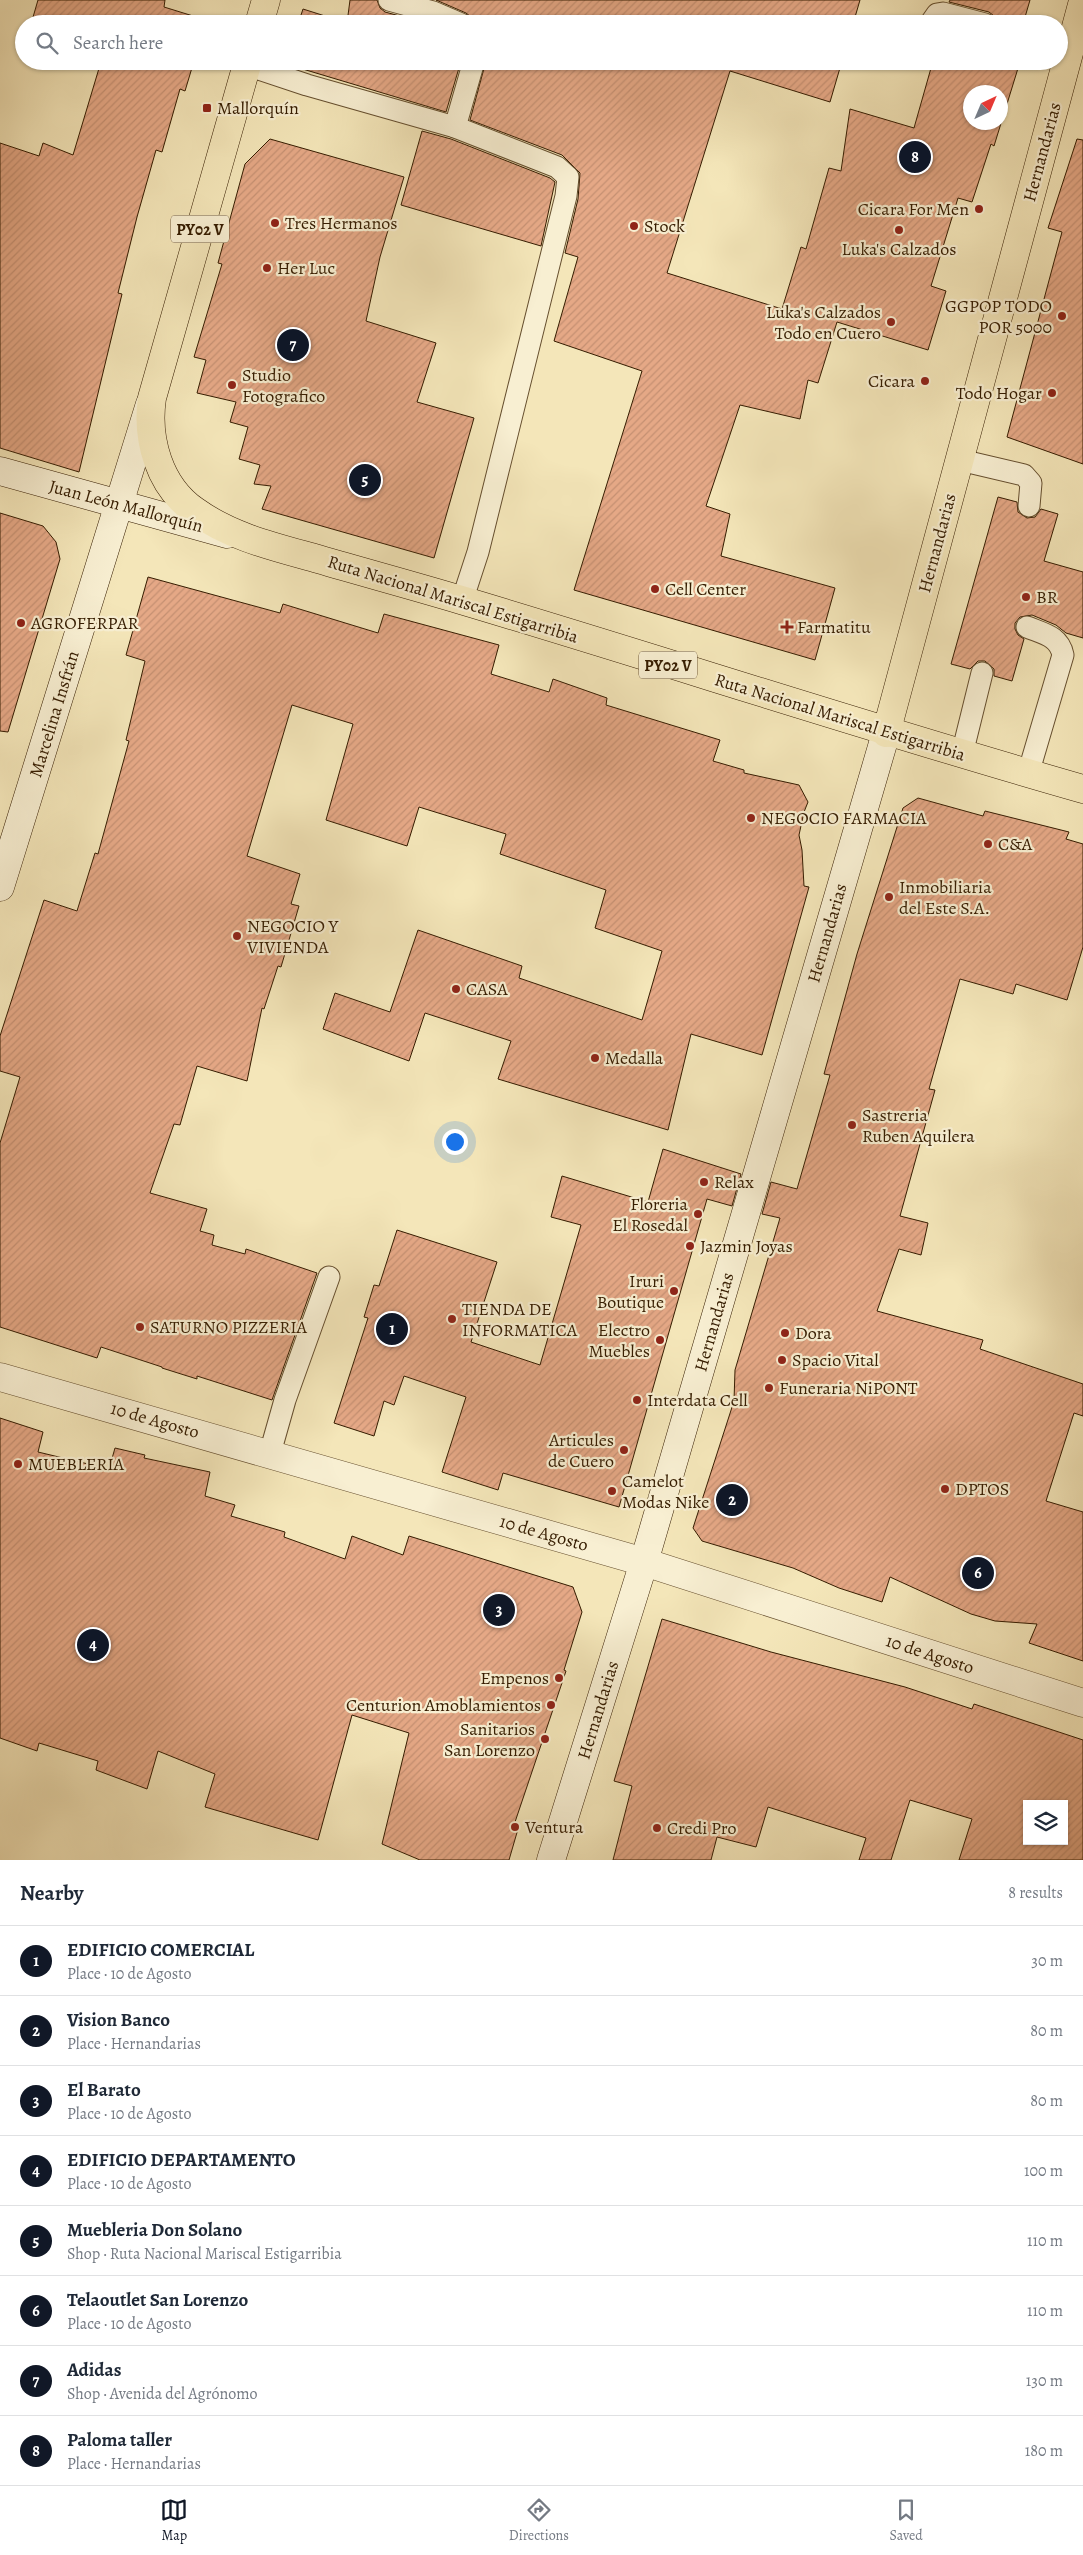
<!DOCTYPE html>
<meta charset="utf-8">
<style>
:root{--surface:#fff;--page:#f2f2f3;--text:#1f2937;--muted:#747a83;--line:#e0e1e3;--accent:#111827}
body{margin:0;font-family:Alegreya,serif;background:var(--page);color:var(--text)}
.controls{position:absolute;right:15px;bottom:15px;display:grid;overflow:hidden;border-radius:0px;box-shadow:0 1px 4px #0004}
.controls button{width:45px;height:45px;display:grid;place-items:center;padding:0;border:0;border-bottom:1px solid var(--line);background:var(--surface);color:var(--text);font:25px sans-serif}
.compass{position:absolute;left:963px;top:85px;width:45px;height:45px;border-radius:50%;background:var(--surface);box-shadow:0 1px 4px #0004;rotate:44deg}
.you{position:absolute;left:454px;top:1141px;width:18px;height:18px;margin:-12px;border:4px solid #fff;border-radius:50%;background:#1a73e8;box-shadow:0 0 0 8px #1a73e833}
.badge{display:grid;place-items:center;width:32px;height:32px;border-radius:50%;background:var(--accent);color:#fff;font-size:16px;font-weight:700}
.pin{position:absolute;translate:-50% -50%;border:2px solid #fff;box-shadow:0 1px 5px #0006}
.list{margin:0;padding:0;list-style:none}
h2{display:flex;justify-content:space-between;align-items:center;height:65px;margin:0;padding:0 20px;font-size:21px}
h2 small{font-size:16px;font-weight:400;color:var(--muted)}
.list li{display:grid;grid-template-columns:32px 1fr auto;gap:15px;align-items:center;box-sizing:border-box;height:70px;padding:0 20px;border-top:1px solid var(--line)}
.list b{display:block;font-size:19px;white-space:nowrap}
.list p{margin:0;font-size:16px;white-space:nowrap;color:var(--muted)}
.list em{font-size:16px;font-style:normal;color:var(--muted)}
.icon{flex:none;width:28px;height:28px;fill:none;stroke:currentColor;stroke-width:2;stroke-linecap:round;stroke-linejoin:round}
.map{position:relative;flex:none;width:1083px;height:1860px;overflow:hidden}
.search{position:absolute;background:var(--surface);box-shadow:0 1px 4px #0004;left:15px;right:15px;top:15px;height:55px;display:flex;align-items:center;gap:12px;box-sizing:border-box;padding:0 18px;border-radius:28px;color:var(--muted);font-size:19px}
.sheet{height:625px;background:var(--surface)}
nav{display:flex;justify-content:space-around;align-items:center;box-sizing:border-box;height:70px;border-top:1px solid var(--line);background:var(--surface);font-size:14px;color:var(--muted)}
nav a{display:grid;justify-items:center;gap:2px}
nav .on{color:var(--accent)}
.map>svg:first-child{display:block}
.building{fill:url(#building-hatch);stroke:#351c00;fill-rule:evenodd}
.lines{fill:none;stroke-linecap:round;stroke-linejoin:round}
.lane-casing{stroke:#654e2e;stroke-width:23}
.street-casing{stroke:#654e2e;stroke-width:29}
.secondary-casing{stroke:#351c00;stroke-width:29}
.highway-casing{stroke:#351c00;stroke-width:29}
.lane{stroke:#f8efd2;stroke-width:21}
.street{stroke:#f8efd2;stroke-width:28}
.secondary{stroke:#f8efd2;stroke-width:28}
.highway{stroke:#f4e6b9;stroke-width:28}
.poi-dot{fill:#8f2418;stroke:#f8efd2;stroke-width:2}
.labels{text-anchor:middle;stroke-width:4.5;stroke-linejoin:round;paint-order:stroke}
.shield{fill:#f8efd2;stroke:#705b3f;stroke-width:1}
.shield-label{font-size:16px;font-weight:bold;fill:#351c00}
.poi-label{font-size:18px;fill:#351c00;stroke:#f8efd2;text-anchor:start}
.street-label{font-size:18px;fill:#351c00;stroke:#f8efd2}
</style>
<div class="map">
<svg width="1083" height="1860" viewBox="0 0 1083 1860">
<defs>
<pattern id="building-hatch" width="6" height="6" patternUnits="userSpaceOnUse" patternTransform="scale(1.25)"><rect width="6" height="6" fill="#e5a886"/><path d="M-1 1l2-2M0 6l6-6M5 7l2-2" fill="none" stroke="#c59072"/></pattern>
</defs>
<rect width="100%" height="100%" fill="#f4e6b9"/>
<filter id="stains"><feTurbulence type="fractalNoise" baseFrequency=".004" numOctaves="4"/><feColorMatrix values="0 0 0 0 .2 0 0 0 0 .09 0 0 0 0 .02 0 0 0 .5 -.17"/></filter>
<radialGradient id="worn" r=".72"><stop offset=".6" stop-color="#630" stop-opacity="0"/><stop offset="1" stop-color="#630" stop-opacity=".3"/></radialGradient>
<g class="building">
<path d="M38 0H165L164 7 206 20 205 24H31Z"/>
<path d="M350 0H377L380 8 385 12 429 24H298L303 9 347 23Z"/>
<path d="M436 0H860L853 24H473L471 17 466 13Z"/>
<path d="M950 0H1030L1023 24H997L994 16 989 12 949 2Z"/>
<path d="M87 61H194L185 91 180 89 162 152 156 150 137 217 118 293 122 294 79 472 0 448V143L39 156 43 143 73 155 100 65Z"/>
<path d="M287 61H461L446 112 286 64Z"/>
<path d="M486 61H842L830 102 730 71 667 273 782 309 801 247 806 249 829 168 841 171 850 109 914 128 933 61H1012L1019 65 994 146 991 144 972 202 958 198 931 286 946 291 928 350 837 322 818 383 808 380 800 419 740 405 706 506 730 514 721 556 835 588 815 660 574 590 642 371 554 341 578 257 565 253 578 199 580 173 562 155 470 120ZM970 92H1000V122H970Z"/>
<path d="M422 131 451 139 550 178 555 182 541 246 401 205Z"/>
<path d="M270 139 404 177 380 257 366 321 436 343 417 402 474 418 434 558 262 509 271 486 254 484 260 465 239 459 248 427 230 422 236 402 197 393 206 360 194 357 222 264 218 263 245 164Z"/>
<path d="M1077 139 1083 140V464L1007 437 1062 232 1048 228Z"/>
<path d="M998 497 1017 502 1018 512 1027 518 1035 517 1041 509 1058 514 1044 561 1083 572V638L1066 633 1056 625 1032 615 1020 617 1015 623V629L1018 635 1024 639 1012 681 994 676V669L985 661H978L970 669 951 664Z"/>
<path d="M0 513 43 526 56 542 60 559 8 732 0 731Z"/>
<path d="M148 577 280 613 283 604 378 633 384 614 499 645 491 674 549 692 553 679 607 698 606 705 720 740 713 761 744 770V773L799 785 808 802 804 812 799 835 802 850 804 886 809 887 762 1055 691 1034 668 1130 498 1079 511 1041 425 1013 409 1061 323 1029 335 993 390 1012 418 930 522 966 519 978 642 1020 662 951 595 928 606 890 500 854 506 834 419 807 407 846 326 820 353 724 292 705 247 856 300 874 291 904 299 906 281 967 278 966 264 1009 262 1008 247 1081 197 1066 180 1125 174 1124 150 1193 207 1209 200 1231 214 1235 212 1245 245 1254 246 1249 317 1273 272 1400 197 1376V1379L162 1368V1367L101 1347 97 1358 0 1327V1143L20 1077 0 1071V1036L44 900 77 911 95 853 98 854 129 741 126 740 145 661 126 655Z"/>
<path d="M918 798 983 816 985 811 1069 832 1066 839 1083 844V947L1067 1000 1016 984 1013 994 960 979 929 1089 935 1090 900 1216 928 1223 921 1255 899 1249 877 1311 983 1340 980 1349 1083 1384V1416L1074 1413 1046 1501 1083 1512V1661L1029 1643 1037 1624 995 1621 971 1614 890 1577 882 1602 839 1588 793 1568 702 1541 693 1528 734 1401 735 1370 780 1218 762 1214 771 1182 797 1189 830 1075 824 1074 857 954 903 808Z"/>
<path d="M663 1149 741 1174 732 1206 707 1199 619 1507 503 1473 498 1490 442 1472 466 1397 404 1376 394 1405 384 1401 374 1436 334 1423 368 1318 364 1317 374 1285 379 1286 397 1230 497 1262 471 1342 540 1365 581 1225 551 1217 562 1176 648 1202Z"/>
<path d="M0 1418 43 1432 38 1452 109 1469 115 1448 145 1455 144 1458 210 1472 205 1496 235 1505 231 1516 285 1532 284 1537 345 1559 352 1536 403 1555 409 1536 573 1587 582 1612 564 1670 566 1671 513 1828 518 1829 509 1860H420L382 1844 409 1733 352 1715 318 1840 205 1807 215 1774 158 1751 147 1789 96 1770 98 1761 39 1743 37 1751 0 1738Z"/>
<path d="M662 1619 771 1652 905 1687 972 1709 974 1704 1083 1740V1860H959L972 1819 910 1800 891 1860H859L866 1838 768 1807 756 1847 717 1837 711 1860H613L632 1786 614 1781ZM1027 1804H1064V1841H1027Z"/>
</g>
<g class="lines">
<defs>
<g id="lane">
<path d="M389 0 433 12 461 24"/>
<path d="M930 24 937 14 943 13 985 24"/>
<path d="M247 65 307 85 455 127"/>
<path d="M960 460 1024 475 1031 483 1029 506"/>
<path d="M462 601 478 552 566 196 568 177 557 167 455 127 474 61"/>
<path d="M1027 627C1044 634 1059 636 1063 655L1028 774"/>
<path d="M962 754 982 673"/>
<path d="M270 1453 285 1400 329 1277"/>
</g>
<path id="street" d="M0 1377 644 1562 1083 1703"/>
<g id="secondary">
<path d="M0 471 227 534"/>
<path d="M0 887 150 404"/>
<path d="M551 1860 644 1562 886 733"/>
</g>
<g id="highway">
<path d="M259 24 266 0"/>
<path d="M248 61 152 398C146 439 159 486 195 511 231 537 275 547 318 559 366 573 414 586 461 600 669 662 875 730 1083 789"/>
<path d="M886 733 1083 1"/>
</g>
</defs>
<use href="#lane" class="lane-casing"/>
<use href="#street" class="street-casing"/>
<use href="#secondary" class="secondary-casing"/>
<use href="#highway" class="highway-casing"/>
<use href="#lane" class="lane"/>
<use href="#street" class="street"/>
<use href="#secondary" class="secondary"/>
<use href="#highway" class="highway"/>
</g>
<g class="poi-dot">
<rect x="202" y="103" width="10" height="10" rx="2.5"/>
<circle cx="979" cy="209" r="5"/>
<circle cx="275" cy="223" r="5"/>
<circle cx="634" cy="226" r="5"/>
<circle cx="899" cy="230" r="5"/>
<circle cx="267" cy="268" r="5"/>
<circle cx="1062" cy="316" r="5"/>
<circle cx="891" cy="322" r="5"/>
<circle cx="925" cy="381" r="5"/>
<circle cx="232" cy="385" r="5"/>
<circle cx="1052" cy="393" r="5"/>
<circle cx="655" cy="589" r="5"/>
<circle cx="1026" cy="597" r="5"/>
<circle cx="21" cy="623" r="5"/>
<path d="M784.5 619.5h5v5h5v5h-5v5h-5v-5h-5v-5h5z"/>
<circle cx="751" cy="818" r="5"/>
<circle cx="988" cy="844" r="5"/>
<circle cx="889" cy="897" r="5"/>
<circle cx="237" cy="936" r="5"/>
<circle cx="456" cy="989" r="5"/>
<circle cx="595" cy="1058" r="5"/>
<circle cx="852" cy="1125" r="5"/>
<circle cx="704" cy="1182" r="5"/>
<circle cx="698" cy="1214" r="5"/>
<circle cx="690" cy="1246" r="5"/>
<circle cx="674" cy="1291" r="5"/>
<circle cx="452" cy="1319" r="5"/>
<circle cx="140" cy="1327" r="5"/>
<circle cx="785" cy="1333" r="5"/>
<circle cx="660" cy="1340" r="5"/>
<circle cx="782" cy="1360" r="5"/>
<circle cx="769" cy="1388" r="5"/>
<circle cx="637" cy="1400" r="5"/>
<circle cx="624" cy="1450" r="5"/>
<circle cx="18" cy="1464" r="5"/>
<circle cx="945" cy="1489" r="5"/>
<circle cx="612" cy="1491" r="5"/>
<circle cx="559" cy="1678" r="5"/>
<circle cx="551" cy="1705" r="5"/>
<circle cx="545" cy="1739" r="5"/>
<circle cx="515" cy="1827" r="5"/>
<circle cx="657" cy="1828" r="5"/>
</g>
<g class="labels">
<g class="shield">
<rect x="171" y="215.5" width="58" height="27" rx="4"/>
<rect x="639" y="651.5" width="58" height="27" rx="4"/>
</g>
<g class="shield-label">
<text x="200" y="235">PY02 V</text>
<text x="668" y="671">PY02 V</text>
</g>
<g class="poi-label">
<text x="217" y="114">Mallorquín</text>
<text x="969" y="215" text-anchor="end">Cicara For Men</text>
<text x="285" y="229">Tres Hermanos</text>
<text x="644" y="232">Stock</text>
<text x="899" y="255" text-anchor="middle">Luka's Calzados</text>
<text x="277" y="274">Her Luc</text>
<text x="1052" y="312" text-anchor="end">GGPOP TODO<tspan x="1052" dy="21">POR 5000</tspan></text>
<text x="881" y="318" text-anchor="end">Luka's Calzados<tspan x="881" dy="21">Todo en Cuero</tspan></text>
<text x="242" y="381">Studio<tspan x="242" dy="21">Fotografico</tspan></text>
<text x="915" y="387" text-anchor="end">Cicara</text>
<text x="1042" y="399" text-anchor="end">Todo Hogar</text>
<text x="665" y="595">Cell Center</text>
<text x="1036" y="603">BR</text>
<text x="31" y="629">AGROFERPAR</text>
<text x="797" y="633">Farmatitu</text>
<text x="761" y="824">NEGOCIO FARMACIA</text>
<text x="998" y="850">C&amp;A</text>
<text x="899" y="893">Inmobiliaria<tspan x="899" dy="21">del Este S.A.</tspan></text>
<text x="247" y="932">NEGOCIO Y<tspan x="247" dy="21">VIVIENDA</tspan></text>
<text x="466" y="995">CASA</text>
<text x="605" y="1064">Medalla</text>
<text x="862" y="1121">Sastreria<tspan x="862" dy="21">Ruben Aquilera</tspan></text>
<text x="714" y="1188">Relax</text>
<text x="688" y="1210" text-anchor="end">Floreria<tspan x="688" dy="21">El Rosedal</tspan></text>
<text x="700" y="1252">Jazmin Joyas</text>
<text x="664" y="1287" text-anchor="end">Iruri<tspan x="664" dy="21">Boutique</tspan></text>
<text x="462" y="1315">TIENDA DE<tspan x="462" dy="21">INFORMATICA</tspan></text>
<text x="150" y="1333">SATURNO PIZZERIA</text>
<text x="650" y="1336" text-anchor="end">Electro<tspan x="650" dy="21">Muebles</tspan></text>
<text x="795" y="1339">Dora</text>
<text x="792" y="1366">Spacio Vital</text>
<text x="779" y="1394">Funeraria NiPONT</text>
<text x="647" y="1406">Interdata Cell</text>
<text x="614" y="1446" text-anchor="end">Articules<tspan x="614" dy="21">de Cuero</tspan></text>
<text x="28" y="1470">MUEBLERIA</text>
<text x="622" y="1487">Camelot<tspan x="622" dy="21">Modas Nike</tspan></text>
<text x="955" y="1495">DPTOS</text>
<text x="549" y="1684" text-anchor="end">Empenos</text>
<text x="541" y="1711" text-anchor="end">Centurion Amoblamientos</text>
<text x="535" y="1735" text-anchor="end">Sanitarios<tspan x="535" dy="21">San Lorenzo</tspan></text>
<text x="525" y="1833">Ventura</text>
<text x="667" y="1834">Credi Pro</text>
</g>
<g class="street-label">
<text transform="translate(1042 152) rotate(-75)" y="6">Hernandarias</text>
<text transform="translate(126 506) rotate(15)" y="6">Juan León Mallorquín</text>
<text transform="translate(937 543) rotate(-75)" y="6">Hernandarias</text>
<text transform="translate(453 599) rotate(17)" y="6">Ruta Nacional Mariscal Estigarribia</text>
<text transform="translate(54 714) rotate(-73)" y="6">Marcelina Insfrán</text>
<text transform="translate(840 717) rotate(17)" y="6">Ruta Nacional Mariscal Estigarribia</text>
<text transform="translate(827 933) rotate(-74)" y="6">Hernandarias</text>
<text transform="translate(714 1322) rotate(-74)" y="6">Hernandarias</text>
<text transform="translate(155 1420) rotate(16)" y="6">10 de Agosto</text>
<text transform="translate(544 1533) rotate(16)" y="6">10 de Agosto</text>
<text transform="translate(930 1654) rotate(18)" y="6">10 de Agosto</text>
<text transform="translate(598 1710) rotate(-73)" y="6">Hernandarias</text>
</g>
</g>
<rect width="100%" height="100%" filter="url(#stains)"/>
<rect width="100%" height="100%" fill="url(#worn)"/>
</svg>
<div class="controls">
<button><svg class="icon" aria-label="layers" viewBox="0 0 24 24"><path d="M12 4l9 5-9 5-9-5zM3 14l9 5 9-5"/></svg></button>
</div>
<svg class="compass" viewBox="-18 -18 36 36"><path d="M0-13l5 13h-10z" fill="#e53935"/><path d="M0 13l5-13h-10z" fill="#747a83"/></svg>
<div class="you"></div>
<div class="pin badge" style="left:392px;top:1329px">1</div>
<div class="pin badge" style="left:732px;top:1500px">2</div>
<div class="pin badge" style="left:499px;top:1610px">3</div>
<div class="pin badge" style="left:93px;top:1645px">4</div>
<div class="pin badge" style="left:365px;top:480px">5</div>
<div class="pin badge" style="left:978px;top:1573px">6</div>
<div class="pin badge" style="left:293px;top:345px">7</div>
<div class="pin badge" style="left:915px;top:157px">8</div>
<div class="search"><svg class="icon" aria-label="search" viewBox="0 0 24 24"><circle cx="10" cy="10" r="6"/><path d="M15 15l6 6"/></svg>Search here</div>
</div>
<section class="sheet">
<h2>Nearby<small>8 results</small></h2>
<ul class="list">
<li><span class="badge">1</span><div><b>EDIFICIO COMERCIAL</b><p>Place · 10 de Agosto</p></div><em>30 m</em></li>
<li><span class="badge">2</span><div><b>Vision Banco</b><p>Place · Hernandarias</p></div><em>80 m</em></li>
<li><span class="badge">3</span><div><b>El Barato</b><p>Place · 10 de Agosto</p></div><em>80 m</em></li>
<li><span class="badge">4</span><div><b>EDIFICIO DEPARTAMENTO</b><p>Place · 10 de Agosto</p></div><em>100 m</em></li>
<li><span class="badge">5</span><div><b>Muebleria Don Solano</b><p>Shop · Ruta Nacional Mariscal Estigarribia</p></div><em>110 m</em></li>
<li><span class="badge">6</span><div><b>Telaoutlet San Lorenzo</b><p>Place · 10 de Agosto</p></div><em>110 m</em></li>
<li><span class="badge">7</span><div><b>Adidas</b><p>Shop · Avenida del Agrónomo</p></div><em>130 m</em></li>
<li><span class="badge">8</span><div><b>Paloma taller</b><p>Place · Hernandarias</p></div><em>180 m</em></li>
</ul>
</section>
<nav>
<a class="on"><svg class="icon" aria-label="map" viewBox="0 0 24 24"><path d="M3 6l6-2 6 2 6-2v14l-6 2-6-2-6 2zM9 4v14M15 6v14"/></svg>Map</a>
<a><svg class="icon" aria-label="directions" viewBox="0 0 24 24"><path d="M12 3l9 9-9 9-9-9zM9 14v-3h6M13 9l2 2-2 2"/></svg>Directions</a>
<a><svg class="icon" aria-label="saved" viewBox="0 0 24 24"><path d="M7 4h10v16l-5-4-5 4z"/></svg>Saved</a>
</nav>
